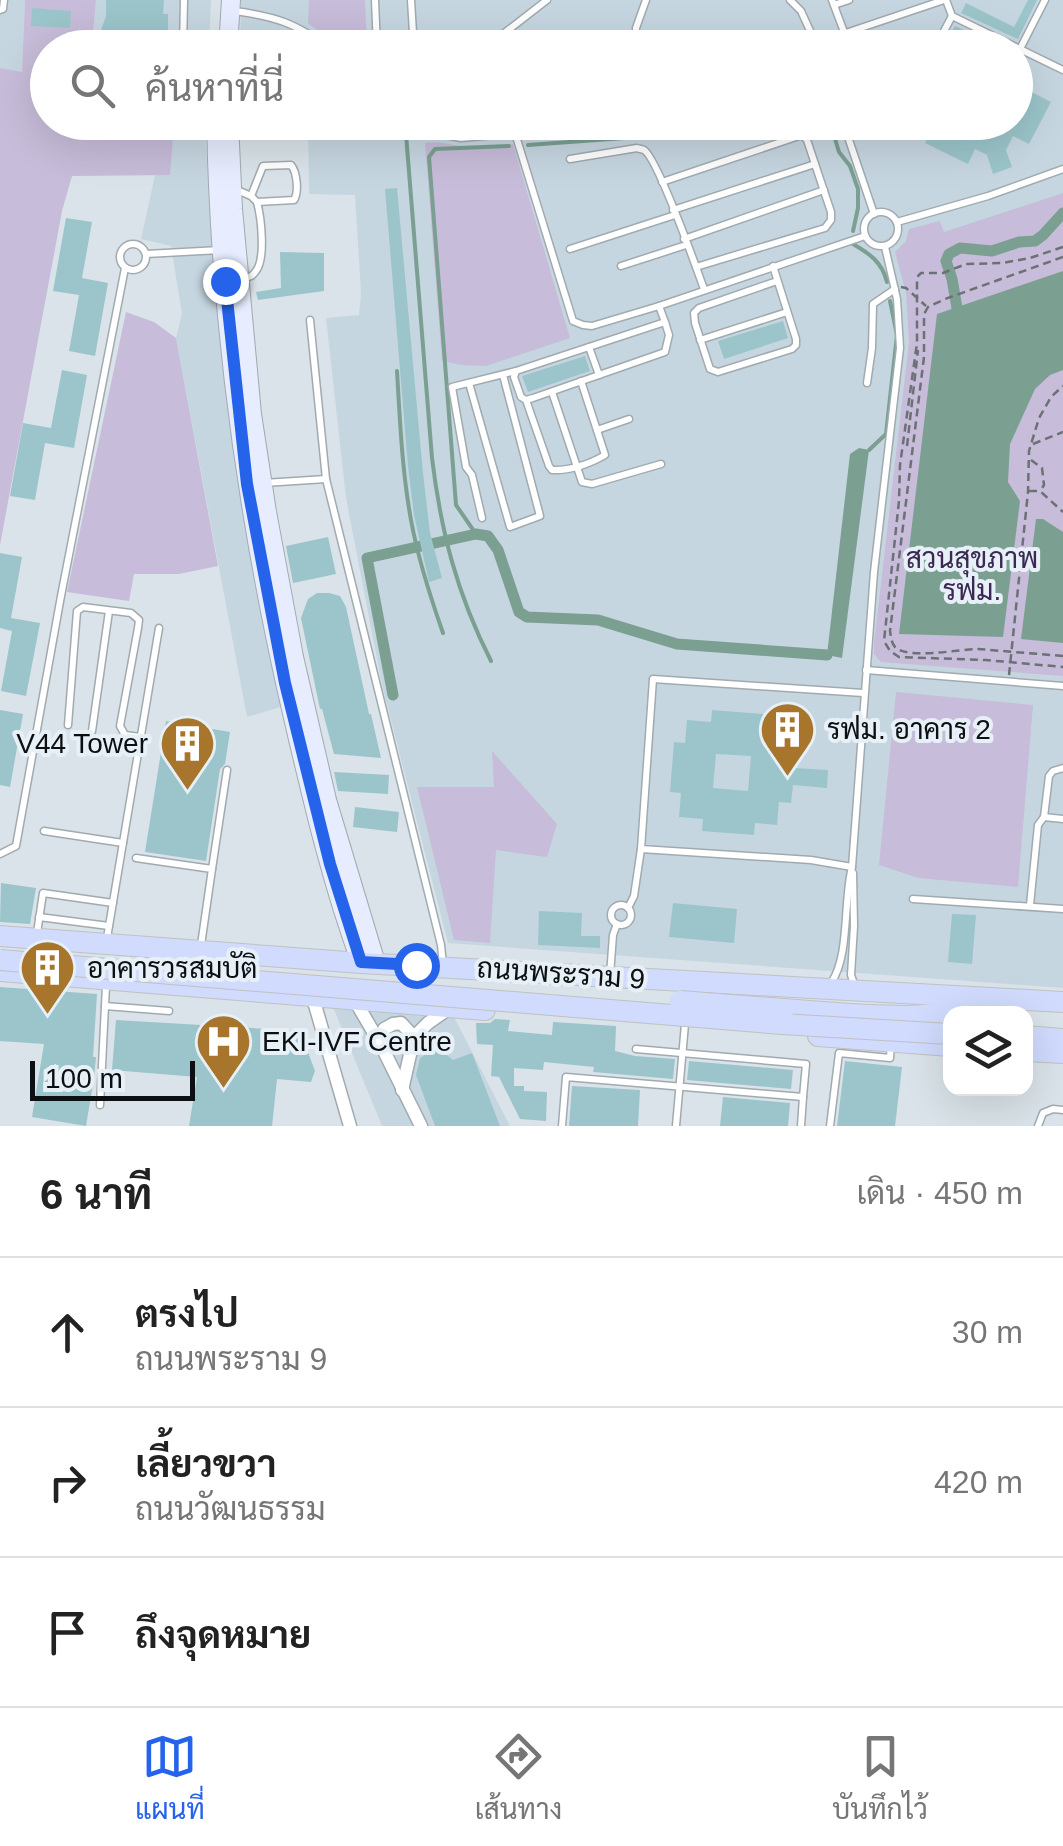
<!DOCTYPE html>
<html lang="th">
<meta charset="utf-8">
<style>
:root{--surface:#fff;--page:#f2f2f2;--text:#222;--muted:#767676;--line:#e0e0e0;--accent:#2563eb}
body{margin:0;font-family:Arial,Sarabun,sans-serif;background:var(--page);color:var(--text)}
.controls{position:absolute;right:30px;bottom:30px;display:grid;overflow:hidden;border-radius:20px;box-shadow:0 10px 40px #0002}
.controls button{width:90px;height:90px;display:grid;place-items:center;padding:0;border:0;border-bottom:2px solid var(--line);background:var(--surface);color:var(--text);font:50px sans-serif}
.scale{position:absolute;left:30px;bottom:25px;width:165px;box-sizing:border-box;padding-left:10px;border:5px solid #0d1012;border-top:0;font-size:28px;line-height:35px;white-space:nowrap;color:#0d1012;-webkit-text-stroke:8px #e7f0f6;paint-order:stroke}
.stop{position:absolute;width:30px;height:30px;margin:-22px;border:8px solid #2563eb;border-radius:50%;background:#fff}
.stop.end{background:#2563eb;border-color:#fff;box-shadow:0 2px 10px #0008}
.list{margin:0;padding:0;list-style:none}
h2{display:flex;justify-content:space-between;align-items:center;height:130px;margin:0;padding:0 40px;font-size:42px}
h2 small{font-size:32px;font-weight:400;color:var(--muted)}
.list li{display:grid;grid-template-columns:65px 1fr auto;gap:30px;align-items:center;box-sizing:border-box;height:150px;padding:0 40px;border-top:2px solid var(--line)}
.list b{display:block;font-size:38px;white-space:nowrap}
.list p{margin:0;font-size:32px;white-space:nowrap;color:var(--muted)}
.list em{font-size:32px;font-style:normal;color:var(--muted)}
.icon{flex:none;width:55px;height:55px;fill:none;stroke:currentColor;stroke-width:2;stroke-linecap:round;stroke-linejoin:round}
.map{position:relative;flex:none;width:1063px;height:1126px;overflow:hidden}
.search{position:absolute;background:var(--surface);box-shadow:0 10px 40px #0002;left:30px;right:30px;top:30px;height:110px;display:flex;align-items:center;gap:25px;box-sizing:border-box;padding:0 35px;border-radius:55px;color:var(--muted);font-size:38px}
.sheet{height:580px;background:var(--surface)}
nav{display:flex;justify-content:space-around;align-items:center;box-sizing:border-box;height:140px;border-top:2px solid var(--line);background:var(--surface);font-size:28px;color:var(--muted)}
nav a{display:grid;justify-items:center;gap:5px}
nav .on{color:var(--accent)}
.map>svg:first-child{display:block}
.built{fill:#c6d6e0}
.green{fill:#c7bcd9}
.water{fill:#7ba092}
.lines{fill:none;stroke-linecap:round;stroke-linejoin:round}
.stream{stroke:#7ba092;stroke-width:4}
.canal{stroke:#7ba092;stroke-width:11}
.building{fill:#9bc5ca;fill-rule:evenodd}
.lane-casing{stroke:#a1aaaf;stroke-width:9}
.street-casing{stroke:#a1aaaf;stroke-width:15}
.secondary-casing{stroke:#a1aaaf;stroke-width:20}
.primary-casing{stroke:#c0c1c1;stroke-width:22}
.path{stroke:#6c7175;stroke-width:2.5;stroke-dasharray:8 5;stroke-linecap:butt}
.lane{stroke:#fff;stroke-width:6}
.street{stroke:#fff;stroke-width:12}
.secondary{stroke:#e7edfe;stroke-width:18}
.primary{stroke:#d0dbfd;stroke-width:20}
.primary-bridge-casing{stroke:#c0c1c1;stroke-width:22;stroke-linecap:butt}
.primary-bridge{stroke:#d0dbfd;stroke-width:20}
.route{stroke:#2563eb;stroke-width:12}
.labels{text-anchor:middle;stroke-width:8;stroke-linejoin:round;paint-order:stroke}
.park-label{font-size:28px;fill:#3b2953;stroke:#e7f0f6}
.poi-label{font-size:28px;fill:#0d1012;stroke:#e7f0f6;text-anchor:start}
.street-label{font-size:28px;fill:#0d1012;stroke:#e7f0f6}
</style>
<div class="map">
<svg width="1063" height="1126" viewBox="0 0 1063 1126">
<rect width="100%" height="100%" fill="#dae3e9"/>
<g class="built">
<path d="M0 0H25L22 73 0 68Z"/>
<path d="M96 0H211L209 47 92 48Z"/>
<path d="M241 0H1063V988L448 943 382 685 346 498 326 318 359 315 361 293 355 195 309 194 308 123 1016 122V48H240Z"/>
<path d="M81 122 206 123 205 139 222 360 244 497 287 705 247 717 176 338 182 314 171 246 141 239 155 175H170L80 126Z"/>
<path d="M333 1007 454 1017 510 1126H382Z"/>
</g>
<g class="green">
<path d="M25 0H96L92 47 48 48V122L81 123V126L173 137 170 175 72 176 62 211 0 545V68L22 72Z"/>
<path d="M309 0H365L367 47H338L308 23Z"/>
<path d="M436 142 479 149 513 144 570 338 486 366 461 365 442 361 425 143Z"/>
<path d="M1063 193V676L881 662 874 654V644L909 342 906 293 895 252 906 241 909 229 940 221 944 232Z"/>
<path d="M126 312 154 322 176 338 218 566 179 574H134L129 601 67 592Z"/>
<path d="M896 692 1033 705 1018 887 918 878 879 865Z"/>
<path d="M492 751 557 824 547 857 496 850 490 943 454 940 417 787H494Z"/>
</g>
<g class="water">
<path d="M1063 271V370L1050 375 1035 389 1010 444 1008 482 1020 501 1003 637 899 634 937 314Z"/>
<path d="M859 448 869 450 842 658 827 655 850 454Z"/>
<path d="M1036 519H1043L1063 532V643L1021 639Z"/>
</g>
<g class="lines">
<g class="stream">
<path d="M405 122 432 458C441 532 457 594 491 661"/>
<path d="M830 122 839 152 850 166 858 189V208L853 231"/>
<path d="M528 145 666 135 709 122"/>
<path d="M853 244C870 254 882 262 887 282"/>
<path d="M397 371C400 421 402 471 411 520 418 559 430 596 443 633"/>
<path d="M869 450 886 434 897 335 890 301"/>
<path d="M476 534 456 505 429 157 435 149 509 146"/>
</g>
<g class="canal">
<path d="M957 308 952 279 946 261 949 254 960 248 992 251 1019 242 1035 241 1043 235 1063 213"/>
<path d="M393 695 367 558 476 534 488 536 498 550 519 612 527 617 598 620 677 644 827 655"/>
</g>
</g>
<g class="building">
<path d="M106 0H164L163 14H168V44L161 43 162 48H100V33L106 16Z"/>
<path d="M1028 0H1037L1018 39 961 13 966 3 1014 27Z"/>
<path d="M32 8 71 11 70 28 31 26Z"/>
<path d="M955 26 993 43 991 48H943Z"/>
<path d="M1016 84 1051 102 1029 144 1013 136 1006 150 1012 167 993 174 987 155 975 149 968 164 925 143 936 122H1016Z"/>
<path d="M397 188 423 473 430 533 442 578 429 582 414 515 408 466 385 189Z"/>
<path d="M66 218 92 222 82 278 108 283 95 356 69 351 79 295 53 291Z"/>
<path d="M280 252 324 253V291L258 300 256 292 281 288Z"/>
<path d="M783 321 788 338 724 359 718 341Z"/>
<path d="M585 356 590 371 528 392 522 376Z"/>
<path d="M62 370 87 375 74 448 45 443 35 500 10 496 23 423 51 428Z"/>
<path d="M328 537 336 574 293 583 286 546Z"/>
<path d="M0 553 22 557 11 618 40 623 26 696 1 691 12 631 0 628Z"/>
<path d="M317 593H329L340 596 346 607 369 714H371L381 758 334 754 322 709H320L301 618 308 599Z"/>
<path d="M0 710 23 714 10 787 0 785Z"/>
<path d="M712 710 763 714 762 726 785 727 783 750H795L794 768 828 770 827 788 793 785 791 803 779 802 777 825 755 823 754 835 702 831 703 819 679 817 681 793 670 792 674 742 685 743 687 720 711 722ZM716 754 751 756 748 791 713 788Z"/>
<path d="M166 721 230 732 225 764 220 769 206 861 145 852Z"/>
<path d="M334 772 389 775 388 794 338 791Z"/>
<path d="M355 807 399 812 397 832 353 827Z"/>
<path d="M1 883 36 888 30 924 0 922Z"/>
<path d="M673 903 737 909 734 943 669 937Z"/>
<path d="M539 911 582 913 581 936H600V948L538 945Z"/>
<path d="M952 914 976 915 972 964 948 962Z"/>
<path d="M0 987 97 994 93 1057H96L94 1078 86 1126 32 1117 44 1044 0 1041Z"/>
<path d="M495 1019 510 1020 508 1031 552 1035 553 1022 616 1026 615 1051 635 1056 675 1059 673 1079 593 1072 594 1067 544 1062 543 1070 514 1068V1086H524V1091L547 1092 546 1121 520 1119 499 1077 491 1076 493 1045 477 1044 476 1023H490Z"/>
<path d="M116 1020 300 1031 315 1071 311 1082 277 1079 272 1126H189L197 1077 112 1070Z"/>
<path d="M437 1047 453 1060 472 1053 500 1126H435L416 1075 420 1058Z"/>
<path d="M689 1061 793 1070 791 1089 687 1080Z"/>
<path d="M845 1061 902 1067 895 1126H837Z"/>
<path d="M572 1086 640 1090 638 1126H569Z"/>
<path d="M723 1097 790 1103 788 1126H720Z"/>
</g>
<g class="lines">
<defs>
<g id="lane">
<path d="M375 0 377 48"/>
<path d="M790 0 801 11 817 46"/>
<path d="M832 0 850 48"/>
<path d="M946 0 952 16 1063 70"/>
<path d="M834 5 849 0"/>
<path d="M0 10 3 9 4 0"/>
<path d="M235 11C278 17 294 23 330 48"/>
<path d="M816 43 944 0"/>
<path d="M183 48 184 0"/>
<path d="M392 48 413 33 411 0"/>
<path d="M485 48 547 0"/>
<path d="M636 48V28L646 0"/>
<path d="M935 48 952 16"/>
<path d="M1020 49 1045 0"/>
<path d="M422 122 441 134 461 138 648 122"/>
<path d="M843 122 874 214"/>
<path d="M515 133 573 321 583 325 592 326 659 306 865 236"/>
<path d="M570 159 637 148C639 149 642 149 644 150 658 159 696 267 704 289"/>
<path d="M662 182 802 135 807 140 831 212V220L825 228 696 267"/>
<path d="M237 190 251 196 257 202C261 217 266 258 256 271 251 278 249 277 241 278"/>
<path d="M251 196 263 166 291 165C297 172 299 192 294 200L257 202"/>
<path d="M673 210 815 164"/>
<circle cx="881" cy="229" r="17"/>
<path d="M897 222 988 196 1063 169"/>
<path d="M684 239 824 190"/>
<circle cx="133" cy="257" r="13"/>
<path d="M570 249 675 215"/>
<path d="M146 254 220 250"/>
<path d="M621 266 686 245"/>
<path d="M773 266 796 339V345L792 349 718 372 710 369 695 323 694 313 699 308 777 281"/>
<path d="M659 306 665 322 516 371 514 377 521 397 526 400 533 398 665 352 669 335 665 322"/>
<path d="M310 320 326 479"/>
<path d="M700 340 787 312"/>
<path d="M589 347 599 375"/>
<path d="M469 383 510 527 540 516 503 375"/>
<path d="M867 383 872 348 873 304 895 289"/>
<path d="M552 392 582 482 592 484 661 464"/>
<path d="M526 400 549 466 552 470C569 471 590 464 605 455L581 381"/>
<path d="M597 430 629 419"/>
<path d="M264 483 326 479 441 945 443 965"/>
<path d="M482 518 472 475 466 467 452 387 516 371"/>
<path d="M866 670 1063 686"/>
<path d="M68 725 77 611 83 607 131 613 139 620 138 628 120 726 125 735 140 737"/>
<path d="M92 731 109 611"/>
<path d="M1044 817 1049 776 1053 771 1063 768"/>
<path d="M44 831 123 843"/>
<path d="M0 854 16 846 61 596 125 268"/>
<path d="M136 858 212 869 201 945"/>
<path d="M852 867 811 860 641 849 653 679 863 693"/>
<path d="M212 869 227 770"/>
<path d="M853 873 854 926 851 975 854 984"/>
<path d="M913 899 1063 909"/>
<path d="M1030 905 1038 825 1044 817 1063 819"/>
<circle cx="621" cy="915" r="10"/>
<path d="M628 908 634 896 641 849"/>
<path d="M39 917 109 926"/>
<path d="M37 933 43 893 113 903"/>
<path d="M107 938 159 628"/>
<path d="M610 975 613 935 617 924"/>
<path d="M831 983C850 956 843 901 852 867L874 572 900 348 897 299 885 247"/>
<path d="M106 985 105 1006 169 1011"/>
<path d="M636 1049 806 1064 803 1097"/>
<path d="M100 1105 105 1006"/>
<path d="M562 1126 566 1077 803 1097 801 1126"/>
<path d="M676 1126 685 1024"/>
<path d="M830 1126 839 1053 890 1058 891 1043"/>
<path d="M1038 1126 1043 1113 1053 1109 1063 1110"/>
</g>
<g id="street">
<path d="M310 996 315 1005 350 1126"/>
<path d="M354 999 381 1045 421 1126"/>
<path d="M381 1045 384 1029 393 1024 401 1023 414 1037"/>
<path d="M402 1090 414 1037 428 1023 448 1009"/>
</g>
<g id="secondary">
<path d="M228 48 231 0"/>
<path d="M216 122C220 324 248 526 294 722 313 803 332 885 361 963"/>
<path d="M229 122 233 209 252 414 267 512 294 657 327 800 376 963"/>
</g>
<g id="primary">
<path d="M0 936 361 963 1063 1002"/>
<path d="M0 971 485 1010"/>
<path d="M784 1009C824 1012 865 1016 905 1016 935 1015 963 1010 993 1011"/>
<path d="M818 1036 950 1046"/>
<path d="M1026 1036 1063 1039"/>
<path d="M1026 1051 1063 1053"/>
</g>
</defs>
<use href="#lane" class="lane-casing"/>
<use href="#street" class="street-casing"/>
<use href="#secondary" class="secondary-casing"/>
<use href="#primary" class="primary-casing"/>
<g class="path">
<path d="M1063 247 1030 258 1002 263 966 264 943 273H921L917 277V343L900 465 899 501 884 641 890 651 899 657 986 660 1063 667"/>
<path d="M1063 257 945 299 928 307 924 314V357L890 631C891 637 891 642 895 647 908 660 960 649 978 649L1063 656"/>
<path d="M901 287 906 288 926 306"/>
<path d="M1033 444 1063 432"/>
<path d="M907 446 918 350"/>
<path d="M1031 460 1042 468 1044 485 1041 490"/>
<path d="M1029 491H1040L1063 512"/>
<path d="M1009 675 1028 492 1029 451 1039 418 1051 397 1063 386"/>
</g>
<use href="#lane" class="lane"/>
<use href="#street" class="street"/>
<use href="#secondary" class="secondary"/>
<use href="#primary" class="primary"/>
<defs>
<g id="primary-bridge">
<path d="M0 960 782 1024 950 1034"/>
<path d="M680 1001 784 1009"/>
</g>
</defs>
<use href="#primary-bridge" class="primary-bridge-casing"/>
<use href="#primary-bridge" class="primary-bridge"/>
</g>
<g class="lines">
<path class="route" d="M225 281 247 484 285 683 330 864 361 962 416 965"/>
</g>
<defs>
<symbol id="building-pin" viewBox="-11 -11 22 30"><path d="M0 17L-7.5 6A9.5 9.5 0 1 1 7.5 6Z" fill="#a7752c" stroke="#e7f0f6"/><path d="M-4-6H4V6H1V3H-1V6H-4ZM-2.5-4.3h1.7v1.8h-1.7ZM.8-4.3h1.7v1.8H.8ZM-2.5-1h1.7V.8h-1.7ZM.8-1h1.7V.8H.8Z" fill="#fff"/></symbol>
<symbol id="hospital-pin" viewBox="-11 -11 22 30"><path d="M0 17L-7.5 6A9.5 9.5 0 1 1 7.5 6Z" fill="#a7752c" stroke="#e7f0f6"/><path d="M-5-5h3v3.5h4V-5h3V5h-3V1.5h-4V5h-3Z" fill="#fff"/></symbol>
</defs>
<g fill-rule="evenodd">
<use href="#building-pin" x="756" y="698" width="63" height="86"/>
<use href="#building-pin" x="156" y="712" width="63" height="86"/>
<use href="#building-pin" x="16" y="936" width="63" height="86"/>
<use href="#hospital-pin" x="192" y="1010" width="63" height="86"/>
</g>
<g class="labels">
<g class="park-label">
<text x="972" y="568">สวนสุขภาพ<tspan x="972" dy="32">รฟม.</tspan></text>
</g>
<g class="poi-label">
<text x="827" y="739">รฟม. อาคาร 2</text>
<text x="148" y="753" text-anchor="end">V44 Tower</text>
<text x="87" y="978">อาคารวรสมบัติ</text>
<text x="262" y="1051">EKI-IVF Centre</text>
</g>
<g class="street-label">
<text transform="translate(561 973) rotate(4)" y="10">ถนนพระราม 9</text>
</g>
</g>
</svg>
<div class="controls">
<button><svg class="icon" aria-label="layers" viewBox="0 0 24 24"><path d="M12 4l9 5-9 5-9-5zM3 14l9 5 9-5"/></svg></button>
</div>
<div class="scale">100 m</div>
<div class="stop" style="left:416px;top:965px"></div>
<div class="stop end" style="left:225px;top:281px"></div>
<div class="search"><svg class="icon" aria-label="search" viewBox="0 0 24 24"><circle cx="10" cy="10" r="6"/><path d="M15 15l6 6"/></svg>ค้นหาที่นี่</div>
</div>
<section class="sheet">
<h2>6 นาที<small>เดิน · 450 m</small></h2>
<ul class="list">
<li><svg class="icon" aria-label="ahead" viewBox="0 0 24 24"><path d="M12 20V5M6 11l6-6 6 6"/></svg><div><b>ตรงไป</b><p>ถนนพระราม 9</p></div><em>30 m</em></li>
<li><svg class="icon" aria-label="right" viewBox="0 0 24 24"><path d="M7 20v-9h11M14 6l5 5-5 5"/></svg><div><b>เลี้ยวขวา</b><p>ถนนวัฒนธรรม</p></div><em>420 m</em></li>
<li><svg class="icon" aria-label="arrive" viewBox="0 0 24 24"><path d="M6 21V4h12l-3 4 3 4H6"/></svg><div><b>ถึงจุดหมาย</b></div></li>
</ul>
</section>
<nav>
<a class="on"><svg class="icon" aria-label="map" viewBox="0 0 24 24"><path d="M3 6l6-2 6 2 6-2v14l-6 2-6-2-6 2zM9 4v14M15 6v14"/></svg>แผนที่</a>
<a><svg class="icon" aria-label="directions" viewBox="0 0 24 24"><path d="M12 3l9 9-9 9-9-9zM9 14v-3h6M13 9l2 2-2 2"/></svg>เส้นทาง</a>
<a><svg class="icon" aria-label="saved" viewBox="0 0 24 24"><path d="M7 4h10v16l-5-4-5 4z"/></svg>บันทึกไว้</a>
</nav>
